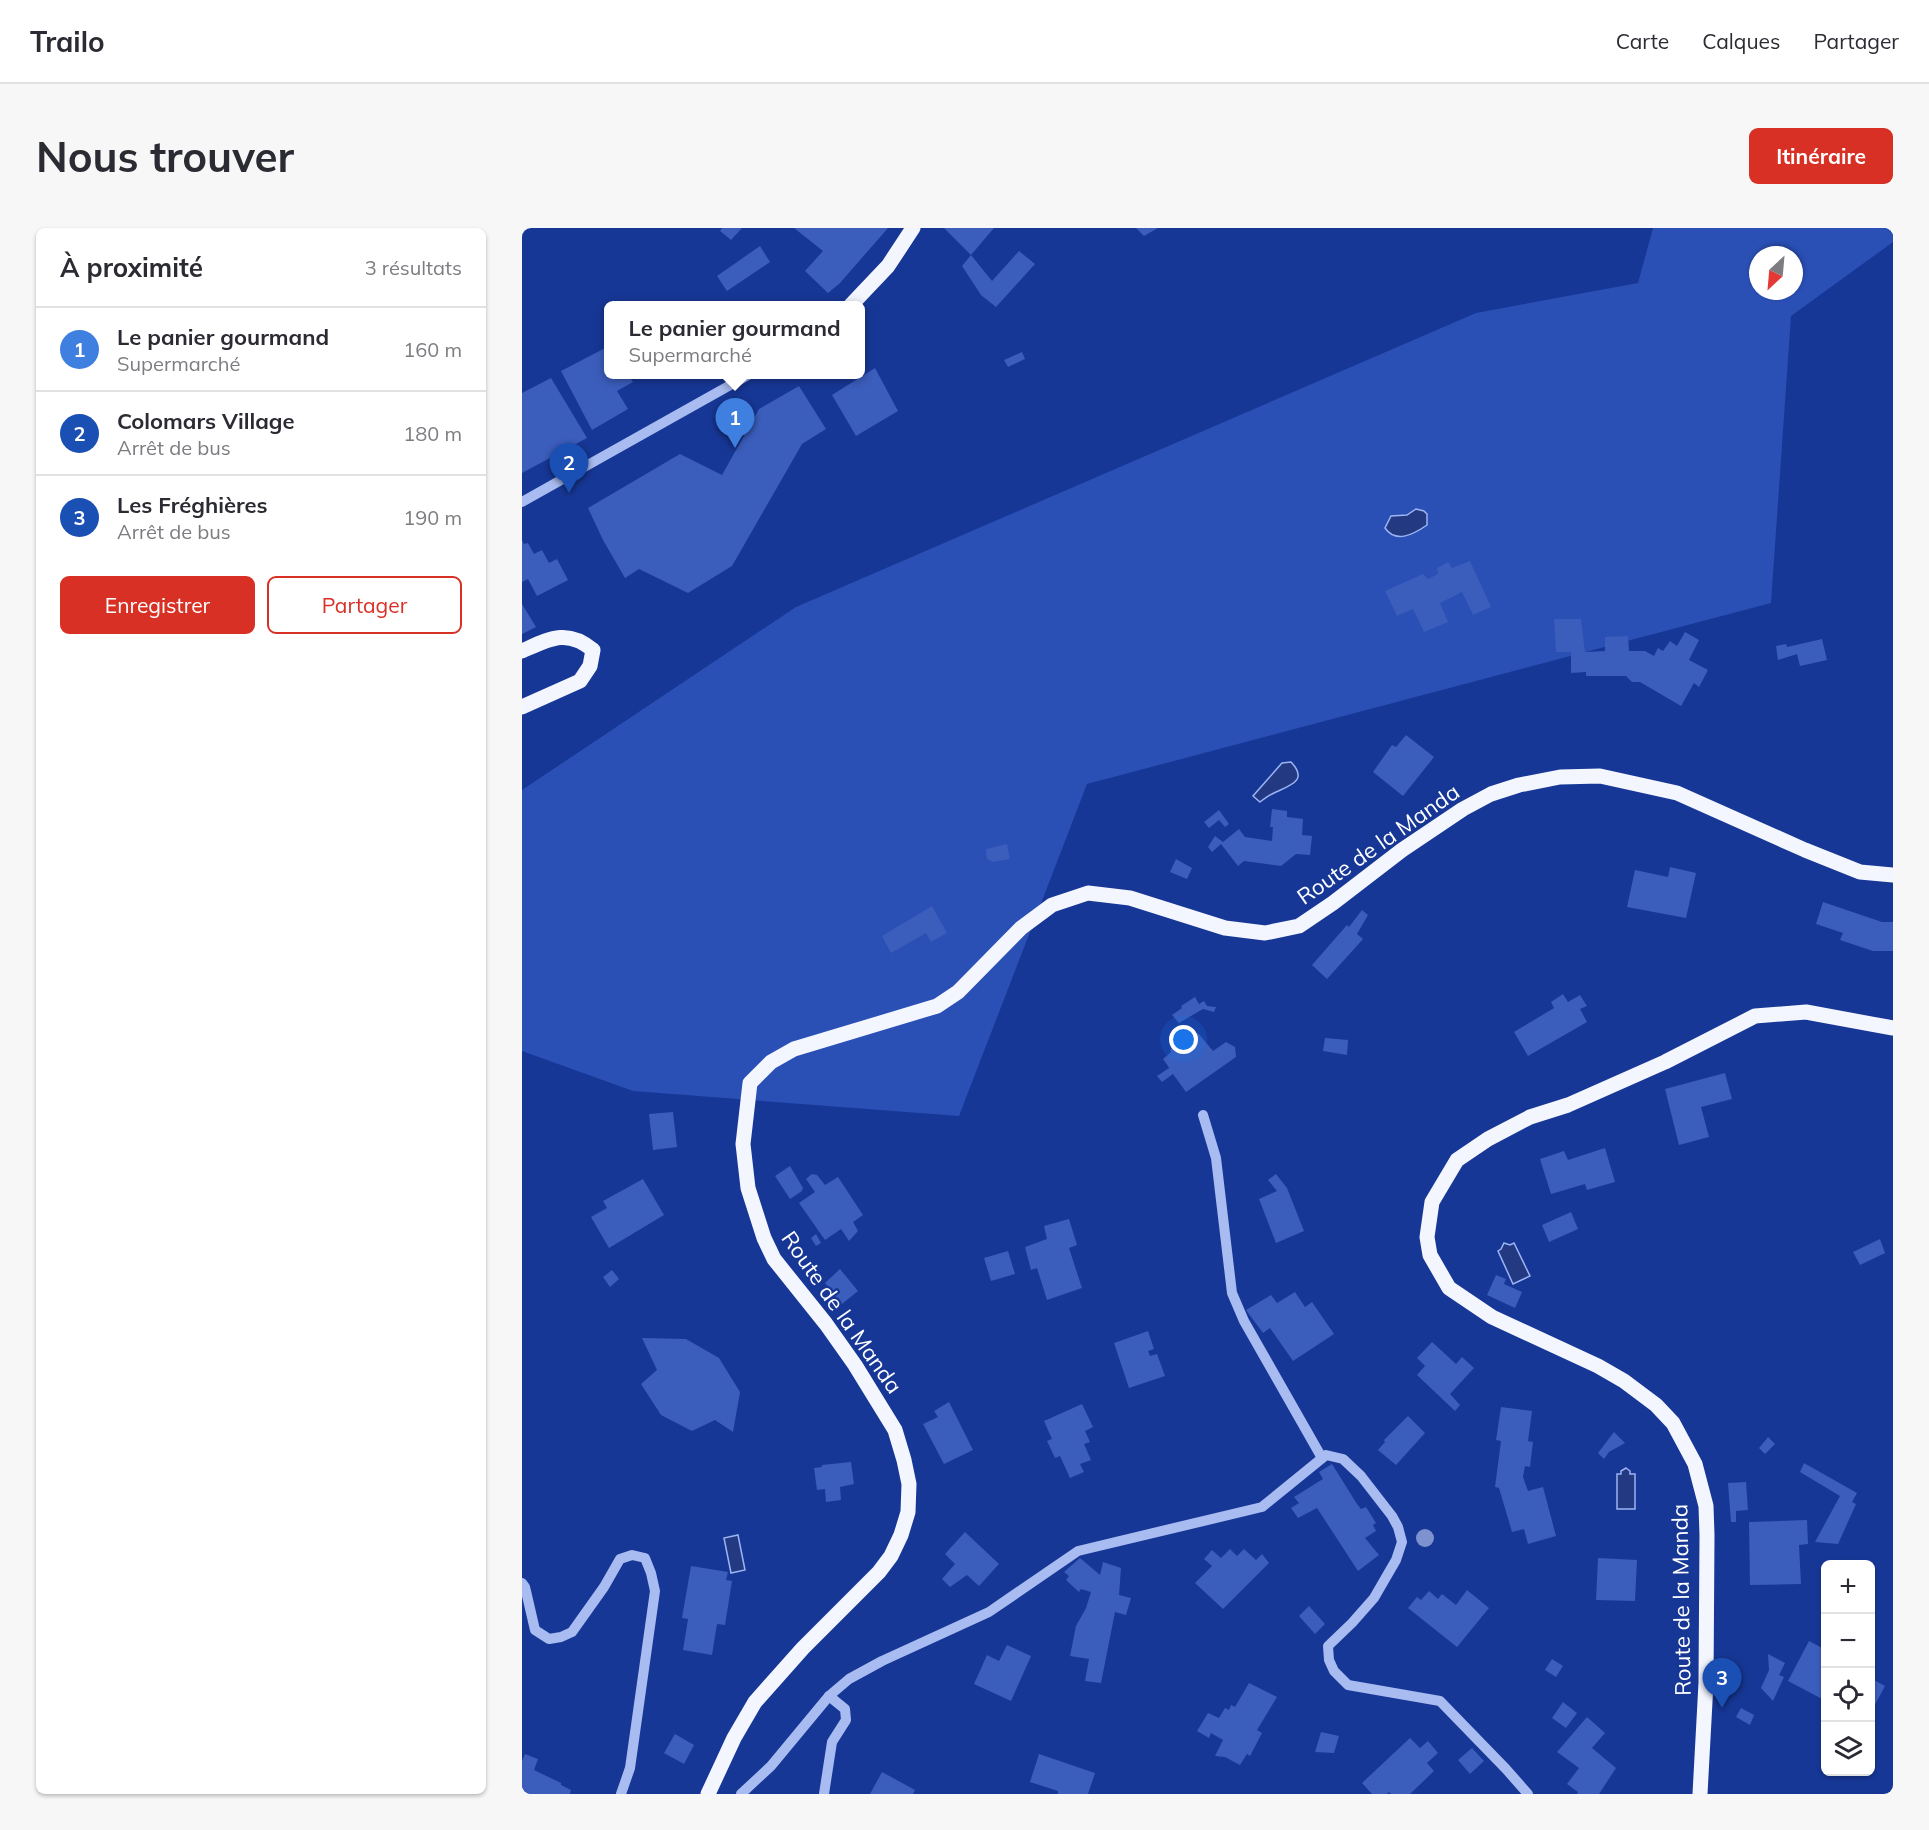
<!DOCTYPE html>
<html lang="fr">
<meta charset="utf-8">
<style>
:root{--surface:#fff;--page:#f7f7f7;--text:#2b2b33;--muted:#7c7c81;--line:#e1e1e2;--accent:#d93025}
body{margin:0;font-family:Mulish,sans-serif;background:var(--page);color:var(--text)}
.controls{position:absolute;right:18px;bottom:18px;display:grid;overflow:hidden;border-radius:9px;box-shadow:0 2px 4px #0004}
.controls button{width:54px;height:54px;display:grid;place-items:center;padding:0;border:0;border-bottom:2px solid var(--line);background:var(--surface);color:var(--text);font:30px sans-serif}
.compass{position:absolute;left:1227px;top:18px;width:54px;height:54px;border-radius:50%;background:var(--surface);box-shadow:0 2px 4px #0004;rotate:206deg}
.you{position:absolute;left:662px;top:812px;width:21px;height:21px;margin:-15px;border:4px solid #fff;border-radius:50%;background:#1a73e8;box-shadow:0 0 0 9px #1a73e833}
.badge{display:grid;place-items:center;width:39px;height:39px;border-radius:50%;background:var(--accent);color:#fff;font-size:20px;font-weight:700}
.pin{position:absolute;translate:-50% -50px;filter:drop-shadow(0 2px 3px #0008)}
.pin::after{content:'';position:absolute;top:32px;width:21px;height:18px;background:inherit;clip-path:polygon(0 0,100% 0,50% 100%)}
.popup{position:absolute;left:82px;top:73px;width:261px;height:78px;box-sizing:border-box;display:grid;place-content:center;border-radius:9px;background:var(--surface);filter:drop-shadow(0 2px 4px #0005);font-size:20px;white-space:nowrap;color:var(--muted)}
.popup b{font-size:22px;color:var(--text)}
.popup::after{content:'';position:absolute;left:50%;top:100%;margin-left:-12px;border:12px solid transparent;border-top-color:var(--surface)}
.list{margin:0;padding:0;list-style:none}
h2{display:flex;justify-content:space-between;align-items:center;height:78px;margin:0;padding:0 24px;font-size:26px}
h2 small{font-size:20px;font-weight:400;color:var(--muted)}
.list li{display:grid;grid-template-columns:39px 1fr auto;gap:18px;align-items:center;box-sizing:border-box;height:84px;padding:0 24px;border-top:2px solid var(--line)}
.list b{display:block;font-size:22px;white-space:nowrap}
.list p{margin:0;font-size:20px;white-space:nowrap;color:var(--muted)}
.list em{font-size:20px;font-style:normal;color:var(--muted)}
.actions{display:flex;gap:12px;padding:18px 24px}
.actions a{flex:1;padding:14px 0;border:2px solid var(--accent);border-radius:9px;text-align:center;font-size:21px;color:var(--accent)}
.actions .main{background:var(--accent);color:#fff}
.icon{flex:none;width:33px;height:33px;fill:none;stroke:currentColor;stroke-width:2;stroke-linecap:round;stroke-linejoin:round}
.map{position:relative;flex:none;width:1371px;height:1566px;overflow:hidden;border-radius:9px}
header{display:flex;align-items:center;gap:36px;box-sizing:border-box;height:84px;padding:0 30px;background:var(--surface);border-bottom:2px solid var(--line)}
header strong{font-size:28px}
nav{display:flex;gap:33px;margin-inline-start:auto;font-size:21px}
.intro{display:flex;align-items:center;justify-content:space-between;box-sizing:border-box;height:144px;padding:0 36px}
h1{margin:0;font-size:42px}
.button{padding:15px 27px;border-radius:9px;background:var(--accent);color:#fff;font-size:21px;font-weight:700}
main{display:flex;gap:36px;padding:0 36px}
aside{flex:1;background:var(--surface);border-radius:9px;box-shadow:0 2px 4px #0004}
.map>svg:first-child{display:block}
.green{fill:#2a4fb5;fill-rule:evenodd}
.water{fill:#233a83;stroke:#9bb4f4;stroke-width:1.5}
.building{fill:#3b5dbc}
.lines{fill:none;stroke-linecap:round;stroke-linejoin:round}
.minor{stroke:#a9bcf1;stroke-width:10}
.major{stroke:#f3f5ff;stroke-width:15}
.tree{fill:#7d92ce}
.labels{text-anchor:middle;stroke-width:4.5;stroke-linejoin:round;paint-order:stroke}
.street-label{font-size:22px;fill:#fff;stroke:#173796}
</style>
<header>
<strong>Trailo</strong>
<nav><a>Carte</a><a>Calques</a><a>Partager</a></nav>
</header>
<div class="intro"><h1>Nous trouver</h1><a class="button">Itinéraire</a></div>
<main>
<aside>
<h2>À proximité<small>3 résultats</small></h2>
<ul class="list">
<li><span class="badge" style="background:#3f7fe0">1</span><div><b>Le panier gourmand</b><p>Supermarché</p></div><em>160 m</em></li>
<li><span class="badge" style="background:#1a4fb4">2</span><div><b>Colomars Village</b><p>Arrêt de bus</p></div><em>180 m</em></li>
<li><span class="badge" style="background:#1a4fb4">3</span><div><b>Les Fréghières</b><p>Arrêt de bus</p></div><em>190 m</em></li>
</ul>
<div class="actions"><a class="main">Enregistrer</a><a>Partager</a></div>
</aside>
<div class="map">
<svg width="1371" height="1566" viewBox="0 0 1371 1566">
<rect width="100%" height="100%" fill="#173796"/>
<path class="green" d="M1131 0H1371V14L1269 88 1249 375 565 556 437 888 111 863 0 823V562L274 379 954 85 1116 55ZM1236 27H1272V63H1236Z"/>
<g class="water">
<path d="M894 281 902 283 905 286V297C892 306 874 316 863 300L869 288 885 287Z"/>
<path d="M769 534C788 554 765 558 750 566 746 568 742 571 738 574L731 568 760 535Z"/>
<path d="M982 1015 988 1017 992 1015 1008 1048 991 1056 976 1023 979 1021Z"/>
<path d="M1104 1240 1108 1243V1246H1113V1281H1095V1246H1099V1243Z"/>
<path d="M216 1307 223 1342 209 1345 202 1310Z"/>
</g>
<g class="building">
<path d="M200 0H220L209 12 198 3Z"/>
<path d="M272 0H366L318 55 306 65 283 43 301 23Z"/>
<path d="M422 0H472L449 27Z"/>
<path d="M614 0H636L622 8Z"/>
<path d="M238 18 248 34 205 63 195 48Z"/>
<path d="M497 23 513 36 474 79 459 67 440 38 449 27 470 53Z"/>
<path d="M87 118V147H106L111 154 95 163 106 181 70 202 39 143Z"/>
<path d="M500 124 503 131 486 139 482 132Z"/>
<path d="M353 140 376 183 334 208 310 167Z"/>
<path d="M29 150 65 210 0 245V165Z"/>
<path d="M277 158 304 201 280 216 210 338 166 365 117 341 103 350 81 312 66 280 158 226 200 247 237 181Z"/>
<path d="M0 312 2 316 6 315 12 326 20 322 27 335 35 331 46 352 15 368 6 351 0 354Z"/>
<path d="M948 333 969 379 951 387 940 364 918 375 926 394 902 404 891 381 875 388 863 363 901 346 906 351 916 346 915 340 926 334 930 340Z"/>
<path d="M0 376 14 399 0 406Z"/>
<path d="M1032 391H1059L1063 424 1083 423V409L1106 408 1107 423H1123L1132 428 1136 420 1141 423 1148 413 1155 418 1163 404 1177 412 1167 432 1186 442 1177 459 1172 455 1159 478 1118 454H1110L1104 448H1064V444L1049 445V424H1034Z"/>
<path d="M1300 411 1305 432 1278 438 1275 426 1256 432 1254 418 1264 416 1265 419Z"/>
<path d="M884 507 912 529 881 568 851 544 870 517 874 519Z"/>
<path d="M750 581 765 583V589L781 591 780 607 790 608 788 627 774 626 759 638 722 633 716 638 699 616 690 624 686 619 693 608 701 614 717 601 723 609 750 613 751 599H748Z"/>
<path d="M697 582 707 596 703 599 697 592 687 600 682 594Z"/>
<path d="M485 616 488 631 471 634 465 631 464 621Z"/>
<path d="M654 631 670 640 665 651 648 644Z"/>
<path d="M1148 639 1174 645 1164 690 1105 679 1113 642 1146 649Z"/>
<path d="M1301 674 1360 694H1371V723H1351L1318 712 1321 705 1294 696Z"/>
<path d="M410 678 425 705 409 714 404 705 369 725 360 708Z"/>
<path d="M840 682 846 687 835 706 841 711 805 751 790 737 825 697 827 699Z"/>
<path d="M1041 766 1046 774 1058 767 1065 778 1058 781 1065 794 1006 828 992 804 1032 780 1029 774Z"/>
<path d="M673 769 677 776 682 773 685 778 694 779 692 784 681 781 657 795 650 787 660 780 659 778Z"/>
<path d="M676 805 691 823 704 814 713 819 714 829 664 864 651 846 640 854 635 848 647 840 648 841 641 831 649 824 648 822 656 816 657 818Z"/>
<path d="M803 810 826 812 825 827 801 823Z"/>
<path d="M1203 845 1210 871 1179 879 1187 909 1157 917 1143 861Z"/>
<path d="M151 884 155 919 131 922 127 886Z"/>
<path d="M1083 920 1093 954 1065 962 1063 956 1029 966 1018 931 1042 923 1046 932Z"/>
<path d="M268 938 281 960 280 963 268 971 253 948Z"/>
<path d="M290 946 295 947 303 957 316 949 341 987 331 994 336 1003 327 1013 319 1001 303 1012 277 975 293 964 284 951Z"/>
<path d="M754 946 765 960 782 1003 754 1015 737 971 755 963 746 952Z"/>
<path d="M121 951 142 987 87 1020 69 989 85 980 81 973Z"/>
<path d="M1049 984 1056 1001 1027 1014 1020 997Z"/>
<path d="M547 991 555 1017 547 1020 560 1060 525 1072 515 1040 509 1042 503 1019 525 1011 522 998Z"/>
<path d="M294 1006 299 1015 294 1018 289 1010Z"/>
<path d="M1358 1011 1363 1025 1338 1037 1331 1024Z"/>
<path d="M486 1023 493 1046 469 1053 462 1030Z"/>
<path d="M318 1041 336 1063 320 1076 303 1055Z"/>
<path d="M90 1042 97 1051 88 1059 81 1049Z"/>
<path d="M974 1047 984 1051 982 1056 1000 1064 993 1080 965 1067Z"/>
<path d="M773 1064 783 1079 790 1074 812 1106 771 1133 748 1100 741 1105 724 1082 749 1067 755 1075Z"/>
<path d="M626 1103 632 1121 626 1123 628 1128 635 1126 643 1148 607 1160 592 1115Z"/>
<path d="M120 1110 164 1111 197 1130 218 1164 211 1204 193 1192 170 1203 139 1187 119 1156 135 1142Z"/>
<path d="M910 1114 934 1136 940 1129 952 1140 928 1166 938 1177 933 1183 895 1147 903 1138 895 1130Z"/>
<path d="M427 1174 451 1222 422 1236 401 1196 416 1189 412 1183Z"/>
<path d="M560 1176 571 1199 563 1203 568 1214 562 1216 569 1232 558 1236 562 1244 548 1250 538 1228 533 1230 525 1213 530 1211 522 1193Z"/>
<path d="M979 1179 1010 1183 1006 1213 1011 1214 1008 1239 1003 1238 1001 1249 1006 1263 1021 1259 1034 1308 1006 1316 1002 1301 990 1304 977 1260 973 1259 979 1213 974 1212Z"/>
<path d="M886 1188 903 1205 874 1237 856 1222 863 1214 862 1212Z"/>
<path d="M1092 1204 1103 1215 1087 1224 1082 1231 1076 1225Z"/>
<path d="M1246 1209 1253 1216 1243 1226 1237 1220Z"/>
<path d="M329 1234 332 1256 318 1259 319 1272 304 1274 303 1261 295 1262 292 1240 300 1239V1237Z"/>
<path d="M1282 1235 1335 1265 1330 1274 1334 1276 1316 1316 1293 1314 1318 1268 1278 1244Z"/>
<path d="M810 1236 835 1276 839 1281 844 1279 854 1295 851 1297 854 1303 843 1310 857 1327 836 1343 795 1280 776 1290 769 1280 777 1275 772 1269 801 1251 797 1244Z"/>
<path d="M1224 1254 1226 1282 1214 1283V1294H1209L1206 1255Z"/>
<path d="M1285 1292 1286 1316 1277 1317 1279 1356 1228 1357 1227 1294Z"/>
<path d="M443 1304 477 1336 457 1358 445 1347 428 1359 420 1351 433 1336 423 1326Z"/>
<path d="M708 1321 715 1328 722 1321 734 1332 740 1326 747 1335 701 1381 673 1355 690 1338 682 1331 690 1322 699 1330Z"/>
<path d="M558 1330 578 1347 581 1334 599 1340 597 1367 609 1370 604 1387 593 1384 579 1455 563 1453 567 1431 548 1428 554 1398 564 1380 569 1364 559 1361 557 1364 544 1352 547 1348 542 1344Z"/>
<path d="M1076 1330 1115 1332 1113 1373 1074 1372Z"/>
<path d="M169 1338 206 1344 204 1352 210 1353 203 1397 195 1396 190 1427 161 1422 166 1391 160 1390Z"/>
<path d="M945 1362 967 1380 935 1419 886 1380 895 1369 899 1372 907 1363 916 1371 920 1366 934 1377Z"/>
<path d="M787 1378 803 1396 793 1406 777 1388Z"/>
<path d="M1287 1413 1304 1422 1301 1428 1304 1429V1473L1266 1453Z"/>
<path d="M485 1417 509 1428 489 1473 452 1456 465 1427 477 1433Z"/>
<path d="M1246 1426 1263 1435 1257 1447 1262 1449 1251 1473 1239 1460 1247 1442Z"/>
<path d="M1030 1431 1041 1438 1034 1449 1023 1442Z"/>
<path d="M1348 1450 1363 1458 1348 1486Z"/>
<path d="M727 1455 755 1469 735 1502 740 1505 728 1528 725 1526 718 1537 703 1529 693 1528 701 1512 689 1505 687 1510 675 1503 686 1485 697 1490 703 1480 707 1482 709 1477 713 1479Z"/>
<path d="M1041 1474 1055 1485 1044 1500 1030 1490Z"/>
<path d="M1219 1480 1232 1487 1228 1497 1214 1489Z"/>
<path d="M1065 1489 1083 1505 1070 1520 1094 1540 1077 1566H1055L1056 1564 1045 1556 1057 1540 1035 1524Z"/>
<path d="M799 1504 817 1508 812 1525 793 1524Z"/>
<path d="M153 1506 172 1517 162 1536 142 1525Z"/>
<path d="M888 1510 898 1520 906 1513 916 1525 905 1535 912 1543 888 1566H869L867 1564 865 1566H850L840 1555Z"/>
<path d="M950 1520 962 1533 948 1546 936 1532Z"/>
<path d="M3 1526 16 1531 12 1542 39 1555V1557L49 1562 48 1566H0V1533Z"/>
<path d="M517 1526 573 1545 566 1566H536V1563L508 1554Z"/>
<path d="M360 1544 393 1562 391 1566H348Z"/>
</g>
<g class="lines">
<g class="minor">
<path d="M0 274 228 146"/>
<path d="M681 887 694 930 710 1065 722 1093 800 1230"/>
<path d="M0 1355 3 1359 13 1402 27 1411 39 1409 50 1404 82 1359 98 1331 110 1327 123 1330 129 1345 133 1363 108 1540 99 1566"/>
<path d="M219 1566 249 1538 307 1468 327 1451 360 1433 467 1384 556 1323 740 1279 804 1227 821 1231 839 1248 870 1288 876 1299 880 1314 874 1332 852 1370 830 1395 806 1418 807 1432 812 1443 826 1457 918 1473 984 1541 1006 1566"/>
<path d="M302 1566 310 1514 324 1492 323 1481 307 1468"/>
</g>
<g class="major">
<path d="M329 77 366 38 391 0"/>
<path d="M0 423C27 411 45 400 71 422L68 438 58 453 0 479"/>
<path d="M186 1566 212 1510 233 1474 281 1420 357 1344 369 1328 379 1307 386 1284 387 1256 382 1232 373 1202 333 1137 304 1096 252 1031 242 1010 226 960 221 916 228 855 249 834 272 821 415 778 436 764 499 700 530 677 566 665 608 670 703 700 743 705 777 698 811 675 880 622 941 581 969 566 997 557 1038 549 1078 548 1155 565 1283 622 1338 644 1371 647"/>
<path d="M1178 1566 1184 1455 1185 1307 1184 1278 1173 1236 1151 1195 1134 1177 1102 1153 1076 1138 970 1089 927 1060 908 1027 905 1009 910 974 935 932 966 911 1008 889 1046 877 1143 834 1233 788 1284 784 1371 800"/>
</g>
</g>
<circle class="tree" cx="903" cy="1310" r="9"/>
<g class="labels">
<g class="street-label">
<text transform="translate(856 616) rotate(-35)" y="8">Route de la Manda</text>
<text transform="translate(320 1084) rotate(55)" y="8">Route de la Manda</text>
<text transform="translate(1159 1372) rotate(-91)" y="8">Route de la Manda</text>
</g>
</g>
</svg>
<div class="controls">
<button>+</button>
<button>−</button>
<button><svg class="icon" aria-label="locate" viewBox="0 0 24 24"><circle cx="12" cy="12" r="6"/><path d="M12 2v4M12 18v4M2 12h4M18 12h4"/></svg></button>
<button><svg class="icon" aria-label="layers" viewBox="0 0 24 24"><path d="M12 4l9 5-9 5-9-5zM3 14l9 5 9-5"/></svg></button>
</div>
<svg class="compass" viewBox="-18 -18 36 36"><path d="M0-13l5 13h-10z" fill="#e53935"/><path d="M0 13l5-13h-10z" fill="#7c7c81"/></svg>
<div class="you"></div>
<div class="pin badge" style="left:213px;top:220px;background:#3f7fe0">1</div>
<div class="popup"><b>Le panier gourmand</b>Supermarché</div>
<div class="pin badge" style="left:47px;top:265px;background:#1a4fb4">2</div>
<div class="pin badge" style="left:1200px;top:1480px;background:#1a4fb4">3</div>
</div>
</main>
